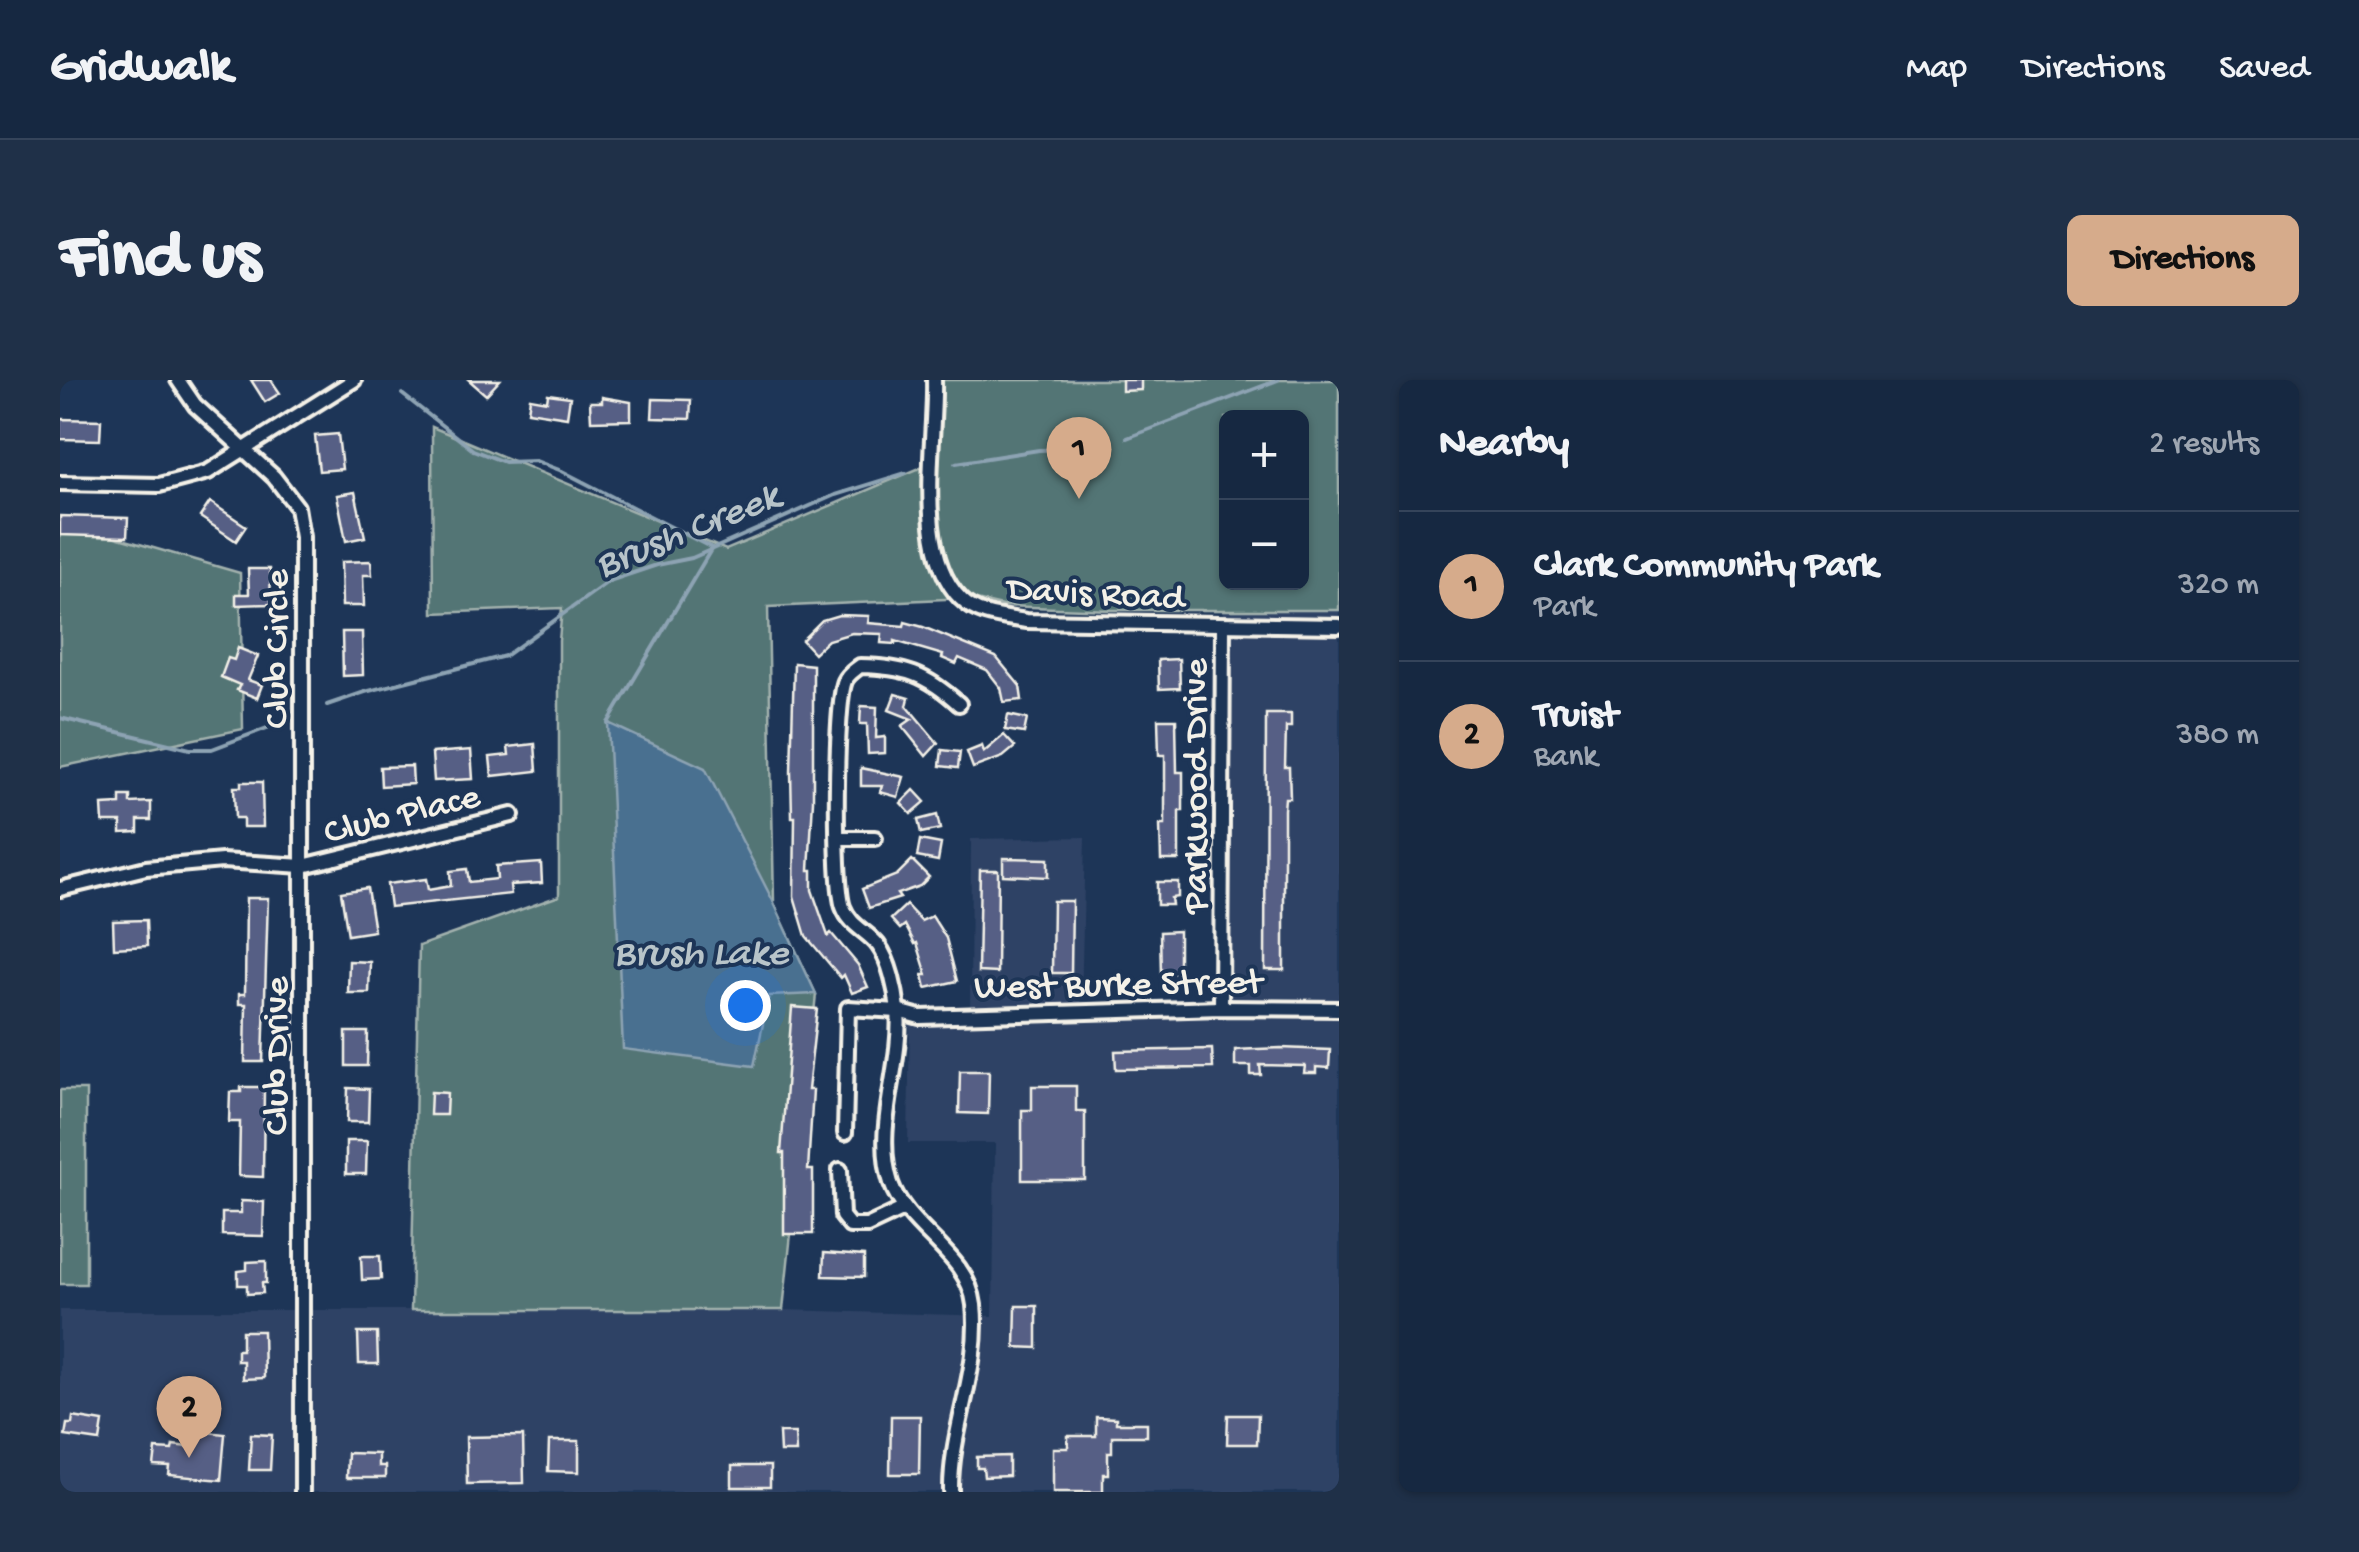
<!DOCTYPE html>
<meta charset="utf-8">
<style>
:root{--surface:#162841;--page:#1f3048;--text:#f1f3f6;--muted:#9ea6b1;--line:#35445a;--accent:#d6ab8b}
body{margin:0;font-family:"Gochi Hand",sans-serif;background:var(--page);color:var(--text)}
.controls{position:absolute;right:30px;top:30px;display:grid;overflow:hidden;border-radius:15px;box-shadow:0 2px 8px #0004}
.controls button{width:90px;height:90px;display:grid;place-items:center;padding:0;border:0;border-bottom:2px solid var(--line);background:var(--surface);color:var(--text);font:50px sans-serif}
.you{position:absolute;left:685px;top:625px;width:35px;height:35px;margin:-25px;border:8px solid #fff;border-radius:50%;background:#1a73e8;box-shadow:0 0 0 15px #1a73e833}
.badge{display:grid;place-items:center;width:65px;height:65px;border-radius:50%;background:var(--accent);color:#111;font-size:32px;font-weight:700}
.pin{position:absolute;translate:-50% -82px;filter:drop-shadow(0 2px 5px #0008)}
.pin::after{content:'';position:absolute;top:52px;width:35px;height:30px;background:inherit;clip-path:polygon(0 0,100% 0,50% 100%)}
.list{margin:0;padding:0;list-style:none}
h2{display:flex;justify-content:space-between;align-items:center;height:130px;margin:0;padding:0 40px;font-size:42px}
h2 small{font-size:32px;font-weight:400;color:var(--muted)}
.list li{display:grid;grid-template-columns:65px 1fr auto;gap:30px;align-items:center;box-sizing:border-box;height:150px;padding:0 40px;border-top:2px solid var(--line)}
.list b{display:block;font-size:38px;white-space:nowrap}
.list p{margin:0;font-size:32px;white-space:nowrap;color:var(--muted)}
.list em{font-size:32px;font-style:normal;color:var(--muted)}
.map{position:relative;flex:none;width:1279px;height:1112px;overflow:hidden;border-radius:15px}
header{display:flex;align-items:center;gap:60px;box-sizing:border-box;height:140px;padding:0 50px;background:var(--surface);border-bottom:2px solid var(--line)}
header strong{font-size:48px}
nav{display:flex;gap:55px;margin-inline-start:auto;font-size:35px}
.intro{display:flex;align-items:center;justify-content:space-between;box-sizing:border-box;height:240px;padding:0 60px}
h1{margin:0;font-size:70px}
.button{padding:25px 45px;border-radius:15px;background:var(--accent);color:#111;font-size:35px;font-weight:700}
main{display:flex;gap:60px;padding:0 60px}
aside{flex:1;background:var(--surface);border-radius:15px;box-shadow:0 2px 8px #0004}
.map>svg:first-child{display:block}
.built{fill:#2e4265}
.green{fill:#527475;stroke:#a3b2ae;stroke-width:2.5;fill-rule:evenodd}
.water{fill:#486f90;stroke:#8da3b3;stroke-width:2.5}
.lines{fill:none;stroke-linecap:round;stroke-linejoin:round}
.stream{stroke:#8da3b3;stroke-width:4}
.building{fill:#575f85;stroke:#f4f1e8;stroke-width:2.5}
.minor-casing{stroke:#f4f1e8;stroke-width:20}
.minor{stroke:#1d3557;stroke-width:12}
.labels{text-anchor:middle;stroke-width:8;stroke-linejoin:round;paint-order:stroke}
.street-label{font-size:38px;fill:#f4f1e8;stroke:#1d3557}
.water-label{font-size:40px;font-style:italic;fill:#b8c4c9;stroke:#1d3557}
</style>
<header>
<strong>Gridwalk</strong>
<nav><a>Map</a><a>Directions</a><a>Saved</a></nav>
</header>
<div class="intro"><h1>Find us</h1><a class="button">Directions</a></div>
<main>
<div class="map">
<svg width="1279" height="1112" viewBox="0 0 1279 1112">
<rect width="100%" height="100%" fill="#1d3557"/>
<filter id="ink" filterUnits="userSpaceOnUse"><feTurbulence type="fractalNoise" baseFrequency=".01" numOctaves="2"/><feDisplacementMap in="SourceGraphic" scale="20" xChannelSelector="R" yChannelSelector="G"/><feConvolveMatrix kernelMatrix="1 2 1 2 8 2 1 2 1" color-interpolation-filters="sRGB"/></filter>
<g filter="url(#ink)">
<path class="built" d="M1163 228 1279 230V1112H0V930H723L933 936 935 763H848L850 634H910L911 459 1025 457 1021 628H1164Z"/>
<g class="green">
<path d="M874 0H1279V230H1050L942 226 908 218 708 227 714 523 756 614 723 930H351L359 566 499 516V261L502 228 373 233 372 47 666 170 867 85V152L886 181 871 146ZM1166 38H1242V202H1166Z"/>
<path d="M0 141 180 193 183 349 0 387Z"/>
<rect x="0" y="710" width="26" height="194"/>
</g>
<path class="water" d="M548 343 645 388 714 523 756 614 709 616 694 686 563 669Z"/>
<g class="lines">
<g class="stream">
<path d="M342 14 413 70 444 82 476 81 502 91 652 168"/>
<path d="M1067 58 1218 0"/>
<path d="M896 83 979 70 1049 68"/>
<path d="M267 325 305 312 445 276 549 201 597 185 632 178 775 115 846 93"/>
<path d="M0 338 130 369H152L215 345"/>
<path d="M548 343 652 168"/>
</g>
</g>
<g class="building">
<path d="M191 0H211L220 13 205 22Z"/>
<path d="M409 0H440L426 15Z"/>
<path d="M1062 0H1081V10L1062 11Z"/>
<path d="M488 14 510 17 507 37 468 31 470 18 487 21Z"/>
<path d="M542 17 571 22V40L531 41 530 22H542Z"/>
<path d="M593 19 631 20 630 39 592 38Z"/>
<path d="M0 39 41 40 40 60 0 59Z"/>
<path d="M278 54 282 89 259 91 255 56Z"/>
<path d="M295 112 305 157 286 161 277 115Z"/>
<path d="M150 122 186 146 176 161 140 137Z"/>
<path d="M0 136 68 138 67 157 0 155Z"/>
<path d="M311 181 312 195H303L304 226H282L281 182Z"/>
<path d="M188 189H210L211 224 176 225V214H189Z"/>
<path d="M779 235 809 236 808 243 844 246 845 242 863 247 936 277 960 306 962 320 944 322 941 308 927 290 899 278 896 284 882 278 883 275 835 261V264L821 263 822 254 792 253 768 260 754 273 742 260 762 240Z"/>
<path d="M282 252H302L303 295 283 296Z"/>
<path d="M178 268 198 276 188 300 202 305 197 318 177 310 180 305 161 297 168 278 174 280Z"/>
<path d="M1119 279 1120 308 1099 309 1098 280Z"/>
<path d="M734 283 753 285V420L749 490H752V510L768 556 771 553 798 585 808 607 792 613 784 595 781 598 746 556 734 516 735 437H732L731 392Z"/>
<path d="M835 314 849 318 847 326 878 363 866 376 842 346 852 339 829 330Z"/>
<path d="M801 326 817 327 816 358 825 357V373L808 374 807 344H800Z"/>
<path d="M1206 334H1231V347H1226L1225 387H1229L1230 418H1225L1224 430V590H1205Z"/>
<path d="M948 335 967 339 964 353 945 350Z"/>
<path d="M1098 339H1116L1117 392H1123V431H1119V480H1101L1100 445H1105V375H1099Z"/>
<path d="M944 355 955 367 943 377 913 388 907 372 922 366 924 372Z"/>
<path d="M475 364 477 391 432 396 430 377 449 375 448 367Z"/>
<path d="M411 370 413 399 374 401 372 373Z"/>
<path d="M882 370 900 372 898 388 880 386Z"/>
<path d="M352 386 353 404 321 406 320 387Z"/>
<path d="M801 388 844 397 838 417 820 412 822 406H801Z"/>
<path d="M181 402H202L203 447H183V438H175L174 407H181Z"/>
<path d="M854 410 865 422 851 434 841 423Z"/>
<path d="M60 416H70V423L91 422V440H78V452L61 453V442H43L42 425 60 424Z"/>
<path d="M877 435 880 449 861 453 858 440Z"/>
<path d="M860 460 881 464 878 481 857 477Z"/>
<path d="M943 478 988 479V497L943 495Z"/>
<path d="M852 480 869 497 860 506 837 514 840 518 809 528 802 509 837 495Z"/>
<path d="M481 483 482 503 450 505 451 514 330 527 327 504 366 499 368 510 391 506 390 491 407 489 409 502 437 499 436 486Z"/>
<path d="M920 490H938L937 593 918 592Z"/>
<path d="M1097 502H1118V517L1111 518 1112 525H1097Z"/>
<path d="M307 508 314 551 288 555 281 512Z"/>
<path d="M186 518H208L203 682H185L186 624H179V614H185Z"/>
<path d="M993 521H1012L1011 593H992Z"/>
<path d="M846 525 861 541 872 536 886 558 897 601 866 608 863 595H867L857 563 855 564 845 545 840 549 831 539Z"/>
<path d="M86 540 87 566 54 568 53 541Z"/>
<path d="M1119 551V593L1101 594 1100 552Z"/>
<path d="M289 581 310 582 309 613H288Z"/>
<path d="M732 627 757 629 748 710H753L748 790H753V854H724V773H721Z"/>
<path d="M286 652H308L307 686H286Z"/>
<path d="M1221 668 1270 670 1269 688 1256 687V693H1244L1245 686 1200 685 1201 695H1191V686H1175V670Z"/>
<path d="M1152 669 1153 688 1056 689 1055 671Z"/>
<path d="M900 691H929L928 734 899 733Z"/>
<path d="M972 706H1016V731H1025V800H962V730H972Z"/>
<path d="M181 707H204L203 797 179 796 180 742H169L170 712H181Z"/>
<path d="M288 708 309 709 308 742H287Z"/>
<path d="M371 712 387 713 386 735H370Z"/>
<path d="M286 761H307L306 794H286Z"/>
<path d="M181 821 204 822 203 856 162 855V833H181Z"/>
<path d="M764 873 804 876V897L763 896Z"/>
<path d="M301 876H320L321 899 302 900Z"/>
<path d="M206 881V903H202L203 913 187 914V905H178V891L187 890V882Z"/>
<path d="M956 926H977V968L955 967Z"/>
<path d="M182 951H203L204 998 183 999V981H177V970H182Z"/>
<path d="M298 953H317L318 984H299Z"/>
<path d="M1168 1035H1198L1197 1064H1167Z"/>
<path d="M831 1036H860L859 1094H830Z"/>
<path d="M13 1037 43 1042 40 1061 5 1056 7 1044H12Z"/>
<path d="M1036 1037 1056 1038V1043H1087V1056H1052V1072H1048V1094H1043V1112H993V1068H1008V1056H1036Z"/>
<path d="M130 1050 165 1054 161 1100 109 1095 110 1087 94 1086 96 1069 112 1070 113 1065 128 1067Z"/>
<path d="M719 1053H735L736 1072H720Z"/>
<path d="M191 1054 212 1055 210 1090H189Z"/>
<path d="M463 1056 464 1103 407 1104 406 1057Z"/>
<path d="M489 1061H519V1092L488 1091Z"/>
<path d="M287 1073 318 1074V1086H325V1098H286Z"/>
<path d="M949 1076V1096L924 1097 923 1088H917V1077Z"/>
<rect x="672" y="1086" width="38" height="21"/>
</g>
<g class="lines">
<defs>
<g id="minor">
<path d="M118 0 135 25 214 97 237 127 242 157V1112"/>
<path d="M874 0C876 61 853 172 901 219 917 236 944 237 966 241L1279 246"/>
<path d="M0 103 99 105 148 92 294 0"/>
<path d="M779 458H815"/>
<path d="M0 509 86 488 162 481 243 486 452 435"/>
<path d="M1161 628 1163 245"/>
<path d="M785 753 788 628 838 631 860 637 1161 628 1279 629"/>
<path d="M780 790 782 836 790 846H807L843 829"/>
<path d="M891 1112C890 1049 921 988 914 925 908 873 848 851 831 803 813 747 843 686 838 630 836 611 830 581 818 565 807 551 790 546 783 527 774 503 775 325 785 301 788 294 794 291 800 286 845 287 866 294 899 324"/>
</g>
</defs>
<use href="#minor" class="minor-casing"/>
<use href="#minor" class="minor"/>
</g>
</g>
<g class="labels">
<g class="street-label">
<text transform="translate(1036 210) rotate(3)" y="13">Davis Road</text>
<text transform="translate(213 269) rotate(-90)" y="13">Club Circle</text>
<text transform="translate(1132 406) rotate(-90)" y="13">Parkwood Drive</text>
<text transform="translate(341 431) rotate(-14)" y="13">Club Place</text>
<text transform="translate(1058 601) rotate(-1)" y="13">West Burke Street</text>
<text transform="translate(213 676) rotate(-90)" y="13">Club Drive</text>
</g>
<g class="water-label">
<text transform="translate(626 147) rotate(-22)" y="14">Brush Creek</text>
<text x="641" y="583">Brush Lake</text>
</g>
</g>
</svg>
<div class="controls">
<button>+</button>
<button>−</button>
</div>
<div class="you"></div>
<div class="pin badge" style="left:1019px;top:119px">1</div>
<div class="pin badge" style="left:129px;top:1078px">2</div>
</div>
<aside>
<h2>Nearby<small>2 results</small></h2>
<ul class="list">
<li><span class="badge">1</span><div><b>Clark Community Park</b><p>Park</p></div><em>320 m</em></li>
<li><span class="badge">2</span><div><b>Truist</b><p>Bank</p></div><em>380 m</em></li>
</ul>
</aside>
</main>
